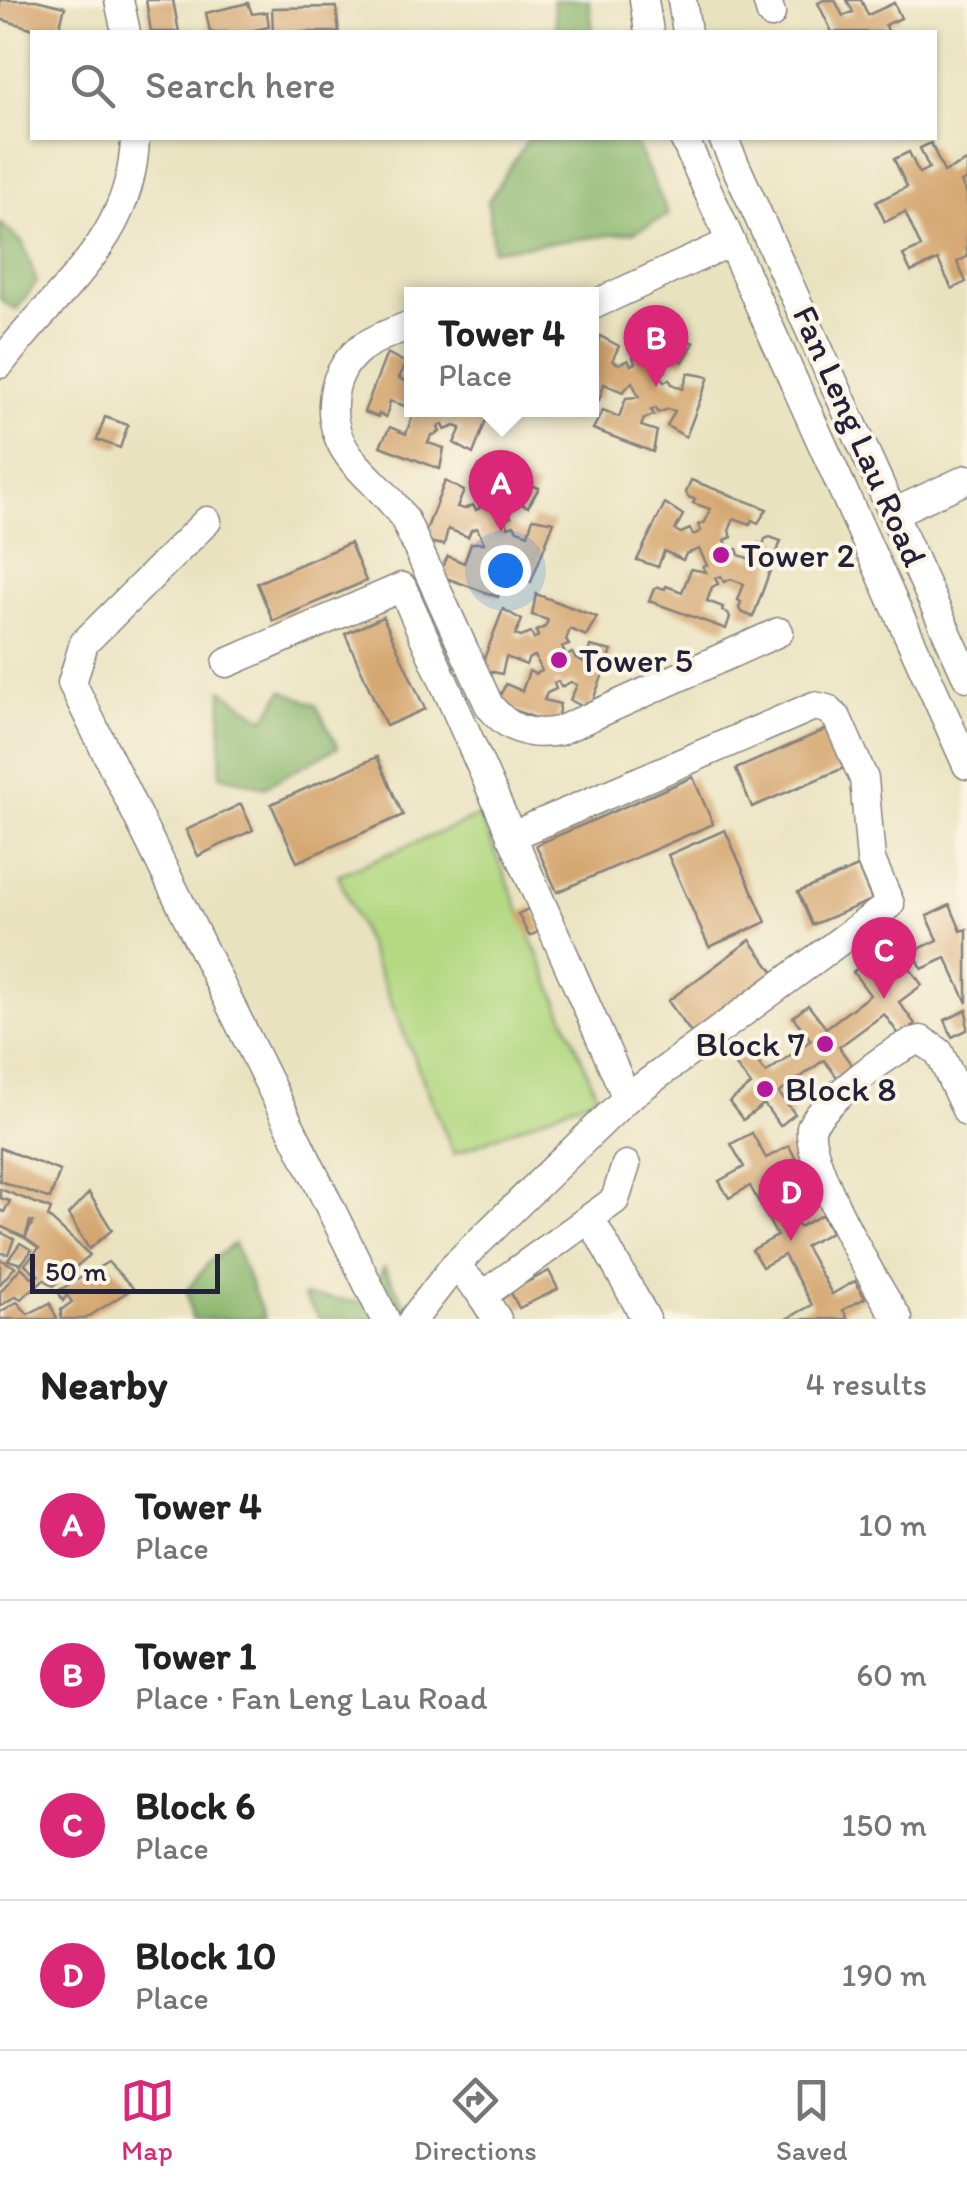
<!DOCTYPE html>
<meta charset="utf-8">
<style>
:root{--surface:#fff;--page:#f2f2f2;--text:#222;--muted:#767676;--line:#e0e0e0;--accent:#db2777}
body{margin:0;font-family:Itim,sans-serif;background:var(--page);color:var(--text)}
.scale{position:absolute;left:30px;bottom:25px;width:190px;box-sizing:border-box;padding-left:10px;border:5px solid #22223b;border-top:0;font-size:28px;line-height:35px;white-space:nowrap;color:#22223b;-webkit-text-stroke:8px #fcf5e5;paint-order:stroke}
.you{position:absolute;left:505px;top:570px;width:35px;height:35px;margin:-25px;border:8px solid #fff;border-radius:50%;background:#1a73e8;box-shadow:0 0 0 15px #1a73e833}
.badge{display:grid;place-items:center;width:65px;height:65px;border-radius:50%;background:var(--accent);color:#fff;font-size:32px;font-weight:700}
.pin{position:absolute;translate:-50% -82px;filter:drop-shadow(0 2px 5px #0008)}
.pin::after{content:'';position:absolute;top:52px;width:35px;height:30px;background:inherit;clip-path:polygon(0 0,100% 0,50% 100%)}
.popup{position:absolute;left:404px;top:287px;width:195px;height:130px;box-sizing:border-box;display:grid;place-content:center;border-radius:0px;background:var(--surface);filter:drop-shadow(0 2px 8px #0005);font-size:32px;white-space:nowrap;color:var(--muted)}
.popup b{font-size:38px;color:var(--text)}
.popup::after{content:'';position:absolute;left:50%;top:100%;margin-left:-20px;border:20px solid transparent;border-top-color:var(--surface)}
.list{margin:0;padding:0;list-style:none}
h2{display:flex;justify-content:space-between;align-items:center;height:130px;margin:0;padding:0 40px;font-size:42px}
h2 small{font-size:32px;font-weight:400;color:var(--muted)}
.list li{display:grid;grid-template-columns:65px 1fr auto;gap:30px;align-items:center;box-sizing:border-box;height:150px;padding:0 40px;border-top:2px solid var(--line)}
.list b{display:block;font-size:38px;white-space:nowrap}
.list p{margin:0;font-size:32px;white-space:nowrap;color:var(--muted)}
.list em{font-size:32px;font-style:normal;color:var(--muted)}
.icon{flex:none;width:55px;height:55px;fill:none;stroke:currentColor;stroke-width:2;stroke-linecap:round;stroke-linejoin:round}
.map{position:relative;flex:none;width:967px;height:1319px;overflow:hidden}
.search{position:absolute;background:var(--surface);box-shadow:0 2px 8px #0004;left:30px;right:30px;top:30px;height:110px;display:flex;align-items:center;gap:25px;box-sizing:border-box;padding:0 35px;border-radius:0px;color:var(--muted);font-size:38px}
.sheet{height:730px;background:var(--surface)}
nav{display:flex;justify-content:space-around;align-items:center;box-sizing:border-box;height:140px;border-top:2px solid var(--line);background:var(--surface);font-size:28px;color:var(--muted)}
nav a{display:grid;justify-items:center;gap:5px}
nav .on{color:var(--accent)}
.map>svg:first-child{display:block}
.green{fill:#b3d983;stroke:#6a7e5f;stroke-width:2.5}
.forest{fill:#8eb971;stroke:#586e56;stroke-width:2.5}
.building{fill:#d4a56e}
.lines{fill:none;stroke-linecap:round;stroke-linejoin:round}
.minor-casing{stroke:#86827d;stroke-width:31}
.minor{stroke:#fff;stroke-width:28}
.poi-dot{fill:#b5179e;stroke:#fcf5e5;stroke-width:4}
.labels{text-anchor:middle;stroke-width:8;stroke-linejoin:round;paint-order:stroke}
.street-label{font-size:35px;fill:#22223b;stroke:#fcf5e5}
.poi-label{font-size:35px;fill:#22223b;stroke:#fcf5e5;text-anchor:start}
</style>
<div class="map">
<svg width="967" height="1319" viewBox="0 0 967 1319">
<rect width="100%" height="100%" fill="#fcf5e5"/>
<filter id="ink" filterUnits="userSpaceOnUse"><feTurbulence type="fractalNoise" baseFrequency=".01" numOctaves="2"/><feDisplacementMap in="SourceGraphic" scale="20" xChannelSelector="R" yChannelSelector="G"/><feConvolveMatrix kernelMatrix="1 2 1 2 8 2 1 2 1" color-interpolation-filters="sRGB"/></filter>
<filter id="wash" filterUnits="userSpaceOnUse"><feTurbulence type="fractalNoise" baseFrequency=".0048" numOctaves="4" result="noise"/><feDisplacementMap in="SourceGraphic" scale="40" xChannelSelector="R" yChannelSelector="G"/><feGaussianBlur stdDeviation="2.25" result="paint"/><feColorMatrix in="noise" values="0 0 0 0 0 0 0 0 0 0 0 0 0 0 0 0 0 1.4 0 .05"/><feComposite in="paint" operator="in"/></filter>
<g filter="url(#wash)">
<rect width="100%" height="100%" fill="#e9e2bf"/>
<path class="green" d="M480 816 597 1095 454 1154 338 875Z"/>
<g class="forest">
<path d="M553 0H589L593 32H557Z"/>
<path d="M529 138H633L669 215 634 232 493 250 488 201Z"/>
<path d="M0 223 23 243 37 282 16 310 0 299Z"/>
<path d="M222 690 265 719 283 690 316 705 338 747 264 787 220 775Z"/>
<path d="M234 1244 265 1319H192L187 1290 210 1261Z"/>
<path d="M384 1268 406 1306V1319H320L303 1296 364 1302Z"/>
</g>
<g id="blocks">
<g class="building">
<path d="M0 0H36L65 7 58 32H44L0 19Z"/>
<path d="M146 0H173L179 32H151Z"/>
<path d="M824 0H835L843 16 853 12 847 0H861L868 15 894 3 901 18 885 25 889 32H832L818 3Z"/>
<path d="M248 3 252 14 267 12 269 27 244 32H210L206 13Z"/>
<path d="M336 7 339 32H273L272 8Z"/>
<path d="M931 143 944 172 967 161V179L961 182 967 194V257L957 262 966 282 952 289 938 260 911 272 903 255 921 247 905 212 885 222 876 202 907 187 894 159 909 152 919 173 929 168 920 148Z"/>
<path d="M634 321 694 343 683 362 668 355 663 366 666 371 660 374 664 382 669 379 672 384 683 389 688 373 709 377 686 437 667 426 675 411 668 409 658 413 656 408 651 410 654 415 644 419 641 426 657 431 653 452 593 429 603 410 619 417 626 398 639 397 632 382 623 392 604 384 599 400 591 397 592 356 600 336 619 346 612 361 619 364 628 360 631 365 635 363 633 357 642 353 645 346 629 342Z"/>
<path d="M387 353 406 363 399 378 406 381 411 378V408L390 401 386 417 379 414 378 417 364 412Z"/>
<path d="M424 410H490L473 454 454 443 461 428 455 426 445 430 443 424 438 427 440 432 431 436 428 443 444 448 440 469 380 446 390 427 406 434 413 414 420 417 426 414Z"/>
<path d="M105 417 128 425 120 448 97 440Z"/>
<path d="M479 466 539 488 528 507 513 500 508 512 511 517 505 519 508 527 514 525 517 530 528 534 533 518 554 522 531 582 512 572 519 556 513 554 503 558 501 553 496 555 499 560 489 565 486 572 502 576 498 597 438 575 448 556 464 563 471 543H484L477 528 471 530 468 537 448 529 444 545 422 541 445 481 464 491 457 507 464 509 473 505 476 510 480 508 478 503 487 498 490 492 474 487Z"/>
<path d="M691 480 767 509 758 523 752 520 750 524 734 518 729 531 732 537 725 540 730 551 737 549 739 555 753 560 759 543 763 545 765 539 770 537 781 541 753 617 741 612 739 608 741 602 738 600 744 584 731 579 724 582 721 576 715 578 718 584 712 587 707 601 723 607 722 611 728 613 730 617 726 629 649 601 654 589 658 587 665 589 666 586 682 592 691 569 706 572 703 567 707 565 699 549 686 554 683 560 664 551 658 567 637 560 665 503 683 515 675 530 681 533 690 529 693 535 701 531 698 525 705 522 710 509 693 503 695 499 688 497 686 492Z"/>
<path d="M350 543 366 581 273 621 257 583Z"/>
<path d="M536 594 597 617 586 636 570 629 566 640 569 645 562 647 566 656 572 653 575 658 586 663 590 646 612 651 589 710 570 700 577 685 571 682 561 687 558 681 554 683 556 689 547 693 544 700 560 704 556 726 496 703 506 684 522 691 529 671 535 674 542 671 535 656 529 658 526 665 506 657 502 674 480 669 503 609 522 620 515 635 521 637 531 633 534 639 538 636 536 631 545 627 548 620 532 615Z"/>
<path d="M383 617 425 709 386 726 345 634Z"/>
<path d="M829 728 846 767 752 807 736 769Z"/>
<path d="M377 757 403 815 297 862 271 804Z"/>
<path d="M693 777 713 824 557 892 536 845Z"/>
<path d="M241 804 253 830 198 856 186 830Z"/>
<path d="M725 830 766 922 709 947 668 855Z"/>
<path d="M858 867 872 900 812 925 798 892Z"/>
<path d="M950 905 961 931 967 929V1003L946 958 922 969 914 951 938 940 927 916Z"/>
<path d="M532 907 543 930 529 936 518 914Z"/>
<path d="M750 940 775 974 692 1034 668 1001Z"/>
<path d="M868 960 885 983 908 966 922 985 899 1002 915 1024 900 1036 884 1014 839 1047 855 1070 840 1081 824 1060 779 1093 795 1114 780 1126 764 1104 743 1120 729 1102 751 1085 733 1062 749 1050 766 1073 811 1040 793 1017 808 1005 826 1028 870 995 853 972Z"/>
<path d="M967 1010V1030L952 1037 945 1020Z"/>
<path d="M752 1133 766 1158 789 1146 798 1163 772 1177 799 1227 822 1215 831 1232 805 1246 832 1294 855 1281 865 1298 843 1310 848 1319H786L812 1305 784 1255 762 1267 752 1250 777 1236 750 1186 729 1198 719 1181 744 1167 731 1144Z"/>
<path d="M0 1148 60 1171 50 1199 0 1181Z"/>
<path d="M0 1189 51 1209 48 1217 90 1255 53 1286 44 1279 21 1299 16 1296 0 1306V1292L21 1267 32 1277 38 1275 25 1264 39 1248 25 1238 33 1222 30 1221 25 1238 0 1226V1210L4 1212 10 1201 0 1198Z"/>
<path d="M89 1193 112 1230 89 1249 68 1215Z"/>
<path d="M0 1232 14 1239 8 1254 0 1253Z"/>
<path d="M20 1243 32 1250 21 1264 8 1260Z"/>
<path d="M0 1259 15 1267 0 1284Z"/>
<path d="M108 1262 133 1288 85 1319H61V1310L72 1302 67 1295 63 1301 58 1291Z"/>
<path d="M549 1271 558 1289 519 1308 510 1291Z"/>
<path d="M17 1302 28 1314 50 1303 57 1319H0V1312Z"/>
</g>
</g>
</g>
<g filter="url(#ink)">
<use href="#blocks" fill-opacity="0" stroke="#86827d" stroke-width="2.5"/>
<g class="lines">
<defs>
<g id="minor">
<path d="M119 0 126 32"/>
<path d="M644 0 649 32"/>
<path d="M682 0 687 32"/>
<path d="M767 0 771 14"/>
<path d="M684 138 967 765"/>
<path d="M723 138 967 677"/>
<path d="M591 306 731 242"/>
<path d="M411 325C394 331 376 338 361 348 325 376 325 429 353 461 371 482 390 496 405 520L489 705C507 729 529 737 559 731L779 632"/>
<path d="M0 364C57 288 132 242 135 138"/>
<path d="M893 513 967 479"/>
<path d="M207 521 84 643 72 683 385 1319"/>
<path d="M227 663 402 587 627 1098"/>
<path d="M590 1218 615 1200 626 1165"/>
<path d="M455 1265 479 1291 497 1319"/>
<path d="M482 1296 590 1218 646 1319"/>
<path d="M413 1319 455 1265 627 1098 890 904 871 860 864 779 837 718 827 709 814 706 511 836"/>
<path d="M898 1319C875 1284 806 1164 811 1127 823 1103 895 1045 921 1040L939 1052 967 1112"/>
</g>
</defs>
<use href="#minor" class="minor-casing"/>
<use href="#minor" class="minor"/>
</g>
</g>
<g class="poi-dot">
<circle cx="721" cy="555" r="10"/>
<circle cx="559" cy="660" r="10"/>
<circle cx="825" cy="1044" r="10"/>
<circle cx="765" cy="1089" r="10"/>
</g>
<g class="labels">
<g class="street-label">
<text transform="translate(860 436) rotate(66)" y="12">Fan Leng Lau Road</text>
</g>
<g class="poi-label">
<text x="741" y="567">Tower 2</text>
<text x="579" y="672">Tower 5</text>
<text x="805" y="1056" text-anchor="end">Block 7</text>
<text x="785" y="1101">Block 8</text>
</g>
</g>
</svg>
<div class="scale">50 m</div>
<div class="you"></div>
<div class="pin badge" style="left:501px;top:532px">A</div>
<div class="popup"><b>Tower 4</b>Place</div>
<div class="pin badge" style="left:656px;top:387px">B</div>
<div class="pin badge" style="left:884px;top:999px">C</div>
<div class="pin badge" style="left:791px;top:1241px">D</div>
<div class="search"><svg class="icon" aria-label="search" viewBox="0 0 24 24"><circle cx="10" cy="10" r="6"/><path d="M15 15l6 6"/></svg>Search here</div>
</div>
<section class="sheet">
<h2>Nearby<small>4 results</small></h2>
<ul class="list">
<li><span class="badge">A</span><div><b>Tower 4</b><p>Place</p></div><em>10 m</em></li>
<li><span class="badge">B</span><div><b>Tower 1</b><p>Place · Fan Leng Lau Road</p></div><em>60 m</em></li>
<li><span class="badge">C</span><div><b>Block 6</b><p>Place</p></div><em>150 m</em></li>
<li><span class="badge">D</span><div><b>Block 10</b><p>Place</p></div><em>190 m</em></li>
</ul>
</section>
<nav>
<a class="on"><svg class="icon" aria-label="map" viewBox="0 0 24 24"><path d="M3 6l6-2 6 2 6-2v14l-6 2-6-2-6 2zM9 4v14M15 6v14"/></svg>Map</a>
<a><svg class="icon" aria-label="directions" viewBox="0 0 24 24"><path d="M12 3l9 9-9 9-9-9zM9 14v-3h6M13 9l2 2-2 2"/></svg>Directions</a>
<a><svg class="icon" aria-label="saved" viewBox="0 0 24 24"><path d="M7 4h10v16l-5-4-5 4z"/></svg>Saved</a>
</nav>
